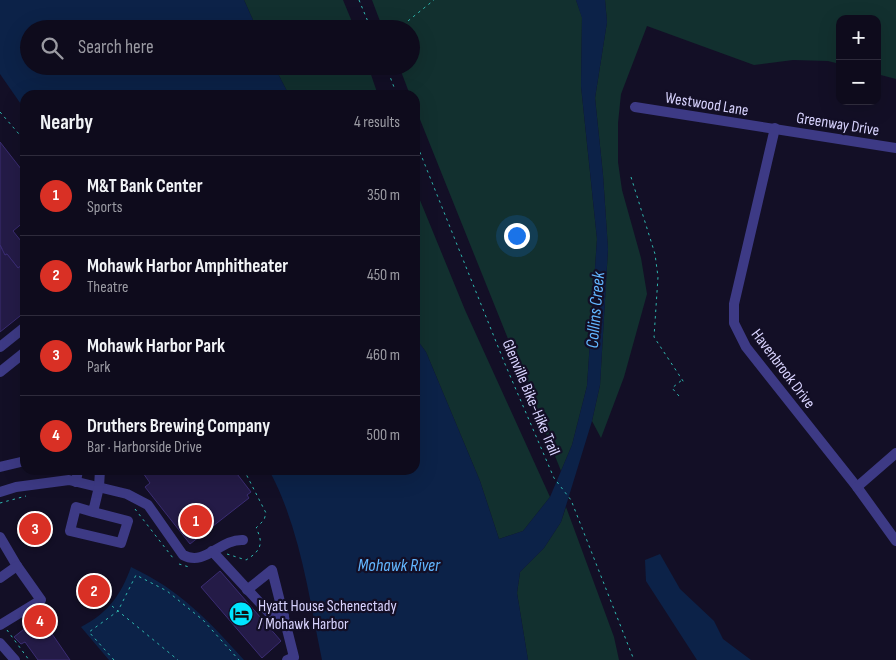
<!DOCTYPE html>
<meta charset="utf-8">
<style>
:root{--surface:#0e0b1c;--page:#1c1929;--text:#f1f3f6;--muted:#9b9ba3;--line:#2e2b3b;--accent:#d93025}
body{margin:0;font-family:"Sofia Sans Condensed",sans-serif;background:var(--page);color:var(--text)}
.controls{position:absolute;right:15px;top:15px;display:grid;overflow:hidden;border-radius:10px;box-shadow:0 5px 20px #0002}
.controls button{width:45px;height:45px;display:grid;place-items:center;padding:0;border:0;border-bottom:1px solid var(--line);background:var(--surface);color:var(--text);font:25px sans-serif}
.you{position:absolute;left:516px;top:235px;width:18px;height:18px;margin:-12px;border:4px solid #fff;border-radius:50%;background:#1a73e8;box-shadow:0 0 0 8px #1a73e833}
.badge{display:grid;place-items:center;width:32px;height:32px;border-radius:50%;background:var(--accent);color:#fff;font-size:16px;font-weight:700}
.pin{position:absolute;translate:-50% -50%;border:2px solid #fff;box-shadow:0 1px 5px #0006}
.list{margin:0;padding:0;list-style:none}
h2{display:flex;justify-content:space-between;align-items:center;height:65px;margin:0;padding:0 20px;font-size:21px}
h2 small{font-size:16px;font-weight:400;color:var(--muted)}
.list li{display:grid;grid-template-columns:32px 1fr auto;gap:15px;align-items:center;box-sizing:border-box;height:80px;padding:0 20px;border-top:1px solid var(--line)}
.list b{display:block;font-size:19px;white-space:nowrap}
.list p{margin:0;font-size:16px;white-space:nowrap;color:var(--muted)}
.list em{font-size:16px;font-style:normal;color:var(--muted)}
.icon{flex:none;width:28px;height:28px;fill:none;stroke:currentColor;stroke-width:2;stroke-linecap:round;stroke-linejoin:round}
.map{position:relative;flex:none;width:896px;height:660px;overflow:hidden}
.search{position:absolute;background:var(--surface);box-shadow:0 5px 20px #0002;left:20px;top:20px;width:400px;height:55px;display:flex;align-items:center;gap:12px;box-sizing:border-box;padding:0 18px;border-radius:28px;color:var(--muted);font-size:19px}
.panel{position:absolute;background:var(--surface);box-shadow:0 5px 20px #0002;left:20px;top:90px;width:400px;height:385px;border-radius:15px}
.map>svg:first-child{display:block}
.green{fill:#12302f}
.water{fill:#0c2248}
.building{fill:#241b47;stroke:#3b2d73}
.lines{fill:none;stroke-linecap:round;stroke-linejoin:round}
.path{stroke:#2fb8b0;stroke-width:1;stroke-dasharray:2.5 4;stroke-linecap:butt}
.minor{stroke:#3d3a85;stroke-width:10}
.labels{text-anchor:middle;stroke-width:4.5;stroke-linejoin:round;paint-order:stroke}
.street-label{font-size:16px;fill:#d9d4ff;stroke:#130f26}
.poi-label{font-size:16px;fill:#d9d4ff;stroke:#130f26;text-anchor:start}
.water-label{font-size:18px;font-style:italic;fill:#62b6ff;stroke:#130f26}
</style>
<div class="map">
<svg width="896" height="660" viewBox="0 0 896 660">
<rect width="100%" height="100%" fill="#130f26"/>
<g class="green">
<path d="M244 0H343L355 29H257Z"/>
<path d="M372 0H576L582 17 581 86 597 239 587 386 572 445 561 471 415 107V95H410L399 66H411V29H383Z"/>
<path d="M605 0H896V79L877 74V19H840V64L828 61 793 60 754 65 647 26 621 94 618 123V162L622 190 641 258 647 294 624 377 601 438 592 421 600 385 608 249 603 175 595 98 607 22Z"/>
<path d="M274 66H368L378 95H289Z"/>
<path d="M415 188 465 310 550 497 523 531 499 539 480 481 426 352 415 337Z"/>
<path d="M566 507 614 637 619 660H528L517 593 520 572 544 548 561 522Z"/>
</g>
<g class="water">
<path d="M0 0H244L257 29H29V66H274L289 95H25V110L0 74Z"/>
<path d="M576 0H605L607 22 595 98 603 175 608 249 600 385 592 421 561 522 544 548 520 572 517 593 528 660H322C309 597 300 527 269 470H415V337L426 352 480 481 499 539 523 531 550 497 572 445 587 386 597 239 581 86 582 18Z"/>
<path d="M660 554 680 589 714 621 723 639 751 660H697L646 581 645 560Z"/>
<path d="M131 567C180 590 208 620 244 660H109L81 627C108 613 121 595 131 567Z"/>
</g>
<g class="building">
<path d="M0 142 25 174V221L13 231 25 246V263L18 268 7 254 5 255 1 250 2 249 0 245Z"/>
<path d="M0 245 5 255 7 254 18 268 25 263V312L0 332Z"/>
<path d="M141 470H234L251 492 247 495 249 498 190 544 145 487 150 483Z"/>
<path d="M220 571 281 641 262 658 201 587Z"/>
<path d="M43 614 51 625 48 628 70 660H38L25 642 21 644 14 637Z"/>
</g>
<g class="lines">
<g class="path">
<path d="M359 0 371 29"/>
<path d="M398 29 434 0"/>
<path d="M386 66 397 95"/>
<path d="M0 112 25 141"/>
<path d="M415 140 505 364 554 478 571 500 634 660"/>
<path d="M631 177 655 254 658 277 654 337 685 384"/>
<path d="M679 396 672 388 682 380"/>
<path d="M0 503 26 496"/>
<path d="M135 509 173 558"/>
<path d="M227 554 246 560C261 551 264 543 256 528L264 520 266 513 244 470"/>
<path d="M179 564 189 567"/>
<path d="M112 606 178 660"/>
<path d="M7 630 29 660"/>
<path d="M114 660 89 632 118 611 136 575 167 591 203 620 239 660"/>
</g>
<g class="minor">
<path d="M635 107 896 148"/>
<path d="M775 128 734 304V323L746 347 857 487 896 541"/>
<path d="M0 347 25 327"/>
<path d="M0 372 25 352"/>
<path d="M0 467 25 461"/>
<path d="M76 482 78 470"/>
<path d="M857 487 896 453"/>
<path d="M0 492 16 487 69 480 127 494 148 505 183 555C205 567 220 539 243 540"/>
<path d="M93 512 128 521 121 543 70 531 76 507 93 512 99 487 100 470"/>
<path d="M0 537 17 566 41 600 0 625"/>
<path d="M212 551 272 616H284"/>
<path d="M0 578 17 566"/>
<path d="M247 590 272 570 294 657 287 660"/>
<path d="M0 643 15 660"/>
</g>
</g>
<defs>
<symbol id="hotel-disc" viewBox="-11 -11 22 22"><circle r="9.5" fill="#00e5ff" stroke="#130f26"/><path d="M-6-4.5h1.5V1H6V5H4.5V3h-9V5H-6ZM-4 0a1.8 1.8 0 1 1 3.6 0ZM.5 0V-2.5h3Q6-2.5 6 0Z" fill="#111"/></symbol>
</defs>
<g fill-rule="evenodd">
<use href="#hotel-disc" x="227" y="600" width="28" height="28"/>
</g>
<g class="labels">
<g class="street-label">
<text transform="translate(707 103) rotate(9)" y="6">Westwood Lane</text>
<text transform="translate(838 123) rotate(9)" y="6">Greenway Drive</text>
<text transform="translate(784 368) rotate(53)" y="6">Havenbrook Drive</text>
<text transform="translate(532 397) rotate(67)" y="6">Glenville Bike-Hike Trail</text>
</g>
<g class="poi-label">
<text x="258" y="611">Hyatt House Schenectady<tspan x="258" dy="18">/ Mohawk Harbor</tspan></text>
</g>
<g class="water-label">
<text transform="translate(595 310) rotate(-85)" y="6">Collins Creek</text>
<text x="399" y="571">Mohawk River</text>
</g>
</g>
</svg>
<div class="controls">
<button>+</button>
<button>−</button>
</div>
<div class="you"></div>
<div class="pin badge" style="left:196px;top:521px">1</div>
<div class="pin badge" style="left:94px;top:591px">2</div>
<div class="pin badge" style="left:35px;top:529px">3</div>
<div class="pin badge" style="left:40px;top:621px">4</div>
<div class="search"><svg class="icon" aria-label="search" viewBox="0 0 24 24"><circle cx="10" cy="10" r="6"/><path d="M15 15l6 6"/></svg>Search here</div>
<section class="panel">
<h2>Nearby<small>4 results</small></h2>
<ul class="list">
<li><span class="badge">1</span><div><b>M&amp;T Bank Center</b><p>Sports</p></div><em>350 m</em></li>
<li><span class="badge">2</span><div><b>Mohawk Harbor Amphitheater</b><p>Theatre</p></div><em>450 m</em></li>
<li><span class="badge">3</span><div><b>Mohawk Harbor Park</b><p>Park</p></div><em>460 m</em></li>
<li><span class="badge">4</span><div><b>Druthers Brewing Company</b><p>Bar · Harborside Drive</p></div><em>500 m</em></li>
</ul>
</section>
</div>
